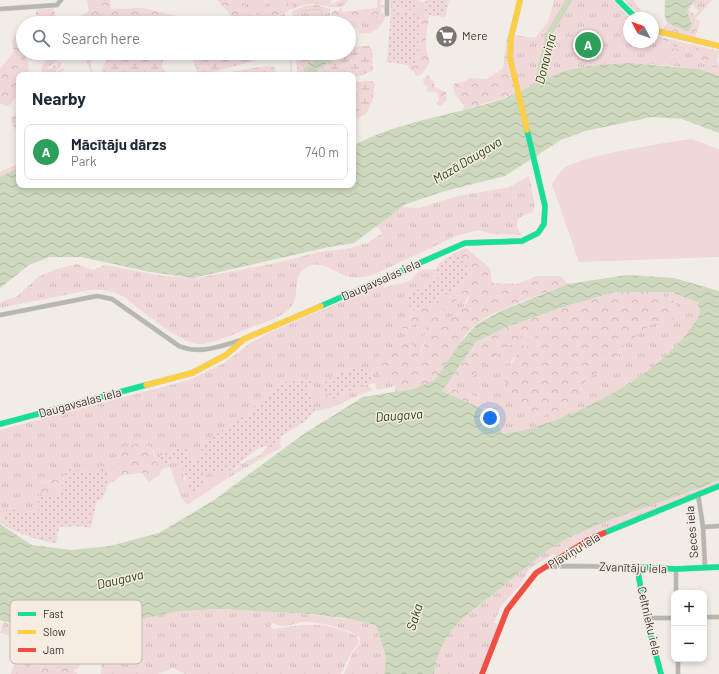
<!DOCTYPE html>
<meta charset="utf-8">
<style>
:root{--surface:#fff;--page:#f6f6f7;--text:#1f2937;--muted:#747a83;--line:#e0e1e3;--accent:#db2777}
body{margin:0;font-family:Barlow,sans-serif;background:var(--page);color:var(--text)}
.controls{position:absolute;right:12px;bottom:12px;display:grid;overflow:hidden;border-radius:8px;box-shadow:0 2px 6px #0003}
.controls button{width:36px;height:36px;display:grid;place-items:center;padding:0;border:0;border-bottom:1px solid var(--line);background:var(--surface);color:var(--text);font:20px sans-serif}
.compass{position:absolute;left:623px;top:12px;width:36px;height:36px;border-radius:50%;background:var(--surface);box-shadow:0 2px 6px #0003;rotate:311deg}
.you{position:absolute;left:490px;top:418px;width:14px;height:14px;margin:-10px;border:3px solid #fff;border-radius:50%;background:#1a73e8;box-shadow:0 0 0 6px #1a73e833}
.badge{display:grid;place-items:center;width:26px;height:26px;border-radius:50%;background:var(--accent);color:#fff;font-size:13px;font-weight:700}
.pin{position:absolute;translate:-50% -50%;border:2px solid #fff;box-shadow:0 1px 4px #0006}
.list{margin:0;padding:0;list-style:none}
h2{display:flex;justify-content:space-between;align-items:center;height:52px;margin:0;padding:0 16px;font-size:17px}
h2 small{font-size:13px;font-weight:400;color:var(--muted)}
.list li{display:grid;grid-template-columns:26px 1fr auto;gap:12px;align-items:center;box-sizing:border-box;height:56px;margin:0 8px 8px;padding:0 8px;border:1px solid var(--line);border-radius:8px}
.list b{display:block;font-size:15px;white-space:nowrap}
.list p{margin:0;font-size:13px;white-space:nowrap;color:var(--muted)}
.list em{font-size:13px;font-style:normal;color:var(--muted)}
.icon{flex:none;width:22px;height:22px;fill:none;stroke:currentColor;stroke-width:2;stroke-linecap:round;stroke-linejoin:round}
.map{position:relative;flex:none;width:719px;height:674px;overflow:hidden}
.search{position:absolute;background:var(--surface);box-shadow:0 2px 6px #0003;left:16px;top:16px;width:340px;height:44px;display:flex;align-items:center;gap:10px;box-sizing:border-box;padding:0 14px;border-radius:22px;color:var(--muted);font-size:15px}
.panel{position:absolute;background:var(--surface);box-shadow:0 2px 6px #0003;left:16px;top:72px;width:340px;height:116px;border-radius:8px}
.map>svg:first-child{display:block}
.grass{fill:url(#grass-tufts)}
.forest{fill:url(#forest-crowns)}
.wetland{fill:url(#wetland-marsh)}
.garden{fill:url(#garden-dots)}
.pitch{fill:#f0d7d8}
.water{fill:url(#water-waves);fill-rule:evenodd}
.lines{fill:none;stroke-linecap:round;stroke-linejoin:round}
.stream{stroke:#cdd8be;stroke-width:1}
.river{stroke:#cdd8be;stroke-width:6}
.street-casing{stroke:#ccc7c3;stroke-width:5}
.fast-casing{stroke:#ccc7c3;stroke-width:6}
.slow-casing{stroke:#ccc7c3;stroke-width:6}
.jam-casing{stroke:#ccc7c3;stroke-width:6}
.street{stroke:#b7b6b1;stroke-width:4}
.fast{stroke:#16e098;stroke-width:5.5}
.slow{stroke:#ffcf43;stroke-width:5.5}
.jam{stroke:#f24e42;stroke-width:5.5}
.labels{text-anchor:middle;stroke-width:3;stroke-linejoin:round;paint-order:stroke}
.poi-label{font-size:12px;fill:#383531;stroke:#f6ece2;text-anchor:start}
.street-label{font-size:12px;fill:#383531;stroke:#f6ece2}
.water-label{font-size:13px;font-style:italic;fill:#2c4411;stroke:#f6ece2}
.key{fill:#f6ece2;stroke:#bdb5ad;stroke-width:1}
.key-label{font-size:11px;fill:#383531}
</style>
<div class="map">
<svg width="719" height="674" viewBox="0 0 719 674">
<defs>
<pattern id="grass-tufts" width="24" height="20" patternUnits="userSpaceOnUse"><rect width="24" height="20" fill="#f0d7d8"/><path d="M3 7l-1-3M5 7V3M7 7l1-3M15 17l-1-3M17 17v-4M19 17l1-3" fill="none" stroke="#cfb9ba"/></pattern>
<pattern id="forest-crowns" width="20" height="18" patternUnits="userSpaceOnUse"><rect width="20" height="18" fill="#f0d7d8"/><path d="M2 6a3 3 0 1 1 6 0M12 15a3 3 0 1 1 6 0" fill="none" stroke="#cfb9ba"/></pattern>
<pattern id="wetland-marsh" width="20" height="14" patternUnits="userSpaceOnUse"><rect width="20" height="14" fill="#f0d7d8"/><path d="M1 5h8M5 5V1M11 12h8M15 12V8" fill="none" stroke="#cfb9ba"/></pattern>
<pattern id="garden-dots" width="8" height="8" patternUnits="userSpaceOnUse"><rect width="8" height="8" fill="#f0d7d8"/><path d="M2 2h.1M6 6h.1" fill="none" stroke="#cfb9ba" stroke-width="1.8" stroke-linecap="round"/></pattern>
<pattern id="water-waves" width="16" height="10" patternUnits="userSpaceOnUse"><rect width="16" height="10" fill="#cdd8be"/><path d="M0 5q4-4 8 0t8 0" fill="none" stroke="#b1baa4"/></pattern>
</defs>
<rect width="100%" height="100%" fill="#f2ece7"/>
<g class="grass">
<path d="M243 0H271L272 3C268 11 254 17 246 12Z"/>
<path d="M276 0H331V4L341 0H348C341 14 323 3 311 4 305 4 299 7 292 9L293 5 278 8Z"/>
<path d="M417 0 424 3 426 0 424 15 391 9 390 5 396 7 417 9Z"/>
<path d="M554 0H613L630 18 629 42H653V35L664 38 660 57 679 56 682 52H687L686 49 689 44 695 45 694 46C697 50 695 51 697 55 699 63 712 69 719 66V76C685 62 604 60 568 70 551 75 537 84 521 91L512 56 514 35 535 38 548 22Z"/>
<path d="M624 0H633L641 10 637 13Z"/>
<path d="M696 0H712L696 18 700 22 697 24 695 21V15L699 11 693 5 689 10V6Z"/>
<path d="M308 5H317L330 9V17L336 22 313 23 317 22 316 19 302 21 303 23 269 22 284 13 287 18 293 17 292 11Z"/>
<path d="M383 5H386L385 19C380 29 370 36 359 33L357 29 349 26V18L354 22 361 18V23L367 18 373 19 376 15 380 18 385 14 384 9 381 7Z"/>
<path d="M119 17C129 20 139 18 147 23H112L113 18Z"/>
<path d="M669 39 677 41 680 50 665 47 669 43Z"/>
<path d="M52 55 57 56 58 60 47 68 51 69 54 65 57 67 58 62H61V67L56 70V72L64 67 63 71 60 72 56 75H39L42 72 41 69 45 61Z"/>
<path d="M354 86 361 96 354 105 353 112Z"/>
<path d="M19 163V168L0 177V172Z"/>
<path d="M529 176 535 206 532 213 525 214 517 220V227L521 235 492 234 478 230 456 236 373 275C365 277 357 278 349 277 337 274 325 262 312 265 290 272 301 293 292 306 283 318 262 323 249 328 236 333 213 344 200 344 180 344 141 310 124 297 112 290 103 290 89 290L0 308V302L16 297 38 277 57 269 77 264 93 270 105 265 162 276 197 278 276 263 319 252 346 249 367 243 383 233 376 226 401 207 419 208 458 196 510 187Z"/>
<path d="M436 269 441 276 404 298 414 314 403 321 408 329C417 320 428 318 439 313 451 306 458 297 471 294L466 300 463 309 428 332 420 352 383 378 395 380V386L377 390 369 369H352L332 376 330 401 349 391 368 385 373 390C351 396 338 409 315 411L305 378 299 381 289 383 287 381 250 409 251 411 200 445 204 454 194 461 190 457 160 456 164 465 176 460 181 464 185 481 210 473 214 475 224 470 236 469 241 464 260 455 268 446 281 440 280 443 282 447 228 478 187 505 181 497 170 467 161 469 156 461 154 450 120 447 117 468 108 475 109 468 100 466 98 473 69 469 64 476 42 483 41 496H38V512L20 511 7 508 2 524 0 522V430L189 380 224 363 252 342 273 331 380 285 386 287 410 281 420 270Z"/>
<path d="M660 292H672L699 303C699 307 700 312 699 315 697 320 691 326 688 331 657 378 559 427 503 434L493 414H499L489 401 483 402C475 396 468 390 457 391L454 387 455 382H460L465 377H472L487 361 495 358 504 348 510 345 516 344 520 334 536 335 526 349 522 344 518 349 517 356 511 361 508 384 511 392 510 397 530 403 531 410 562 411 580 392 589 376 598 372 595 367 598 360 618 358 624 344 649 325 662 321 671 299 666 298Z"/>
<path d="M719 480V485L649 513 559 557 554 554 530 568 520 585 501 606 494 622 499 625 480 674H434C440 631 464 617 496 592 518 575 538 554 563 541 613 515 668 502 719 480Z"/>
<path d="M220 609C273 612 325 613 376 625L386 657 384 674H344L352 654 360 643V637C349 629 319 621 305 622 291 623 286 630 273 623L270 626 273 629C306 624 326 621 357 636L359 642 351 653 341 674H185L173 668 158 674H101L102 652 100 627 179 611Z"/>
<path d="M0 620 9 624 8 632 11 636 0 633 4 622Z"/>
<path d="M18 654 38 656 31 664 28 674H11Z"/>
</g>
<g class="forest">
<path d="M87 0H110L111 9 143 8 189 19 220 23H147L137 20 113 18 112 23H36V10L54 8 57 22 72 21 89 11Z"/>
<path d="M217 0H243L246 12 254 15 270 6 271 0H276L278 8 288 3 292 4 293 5 292 9 261 23H228L235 20Z"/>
<path d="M377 0H383L381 1V5H383L381 7V13L385 14 382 19 376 15 373 19 367 18 361 23V18L354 22 350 18 348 19 350 22C343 25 334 22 331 15L334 10 339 11 341 7 342 12 377 8Z"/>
<path d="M689 6V10L695 15V24L700 23 695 37 662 30 667 23 689 31 692 26 687 14Z"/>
<path d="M422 15 429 16C427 32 423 47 430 62L422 74 417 76 414 74 415 72 408 68 409 65 415 66Z"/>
<path d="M23 32V53H27L25 56C28 62 31 69 26 75H19V92L11 104 6 106 0 103V69L14 52 12 41 17 33Z"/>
<path d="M507 35 509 38 507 61 515 94 463 110 464 106 455 94 453 86 455 83 464 82 470 78 487 79 503 68Z"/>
<path d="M664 38 669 39 667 45 665 46 667 48 680 49 676 44 677 41 690 45 686 48V52L682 53 679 56 659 57Z"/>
<path d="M695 45 719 51 717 60 719 66C711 70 701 62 696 55V49L694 46Z"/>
<path d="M87 53 91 57V68L95 75H92L85 59Z"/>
<path d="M429 75 432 81H434L435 87 446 92 447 100 441 106 437 104 439 100 437 93 426 91 428 86 424 84 423 79Z"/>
<path d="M466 248 490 268 492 283 518 284 536 276H561L568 284C538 296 505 305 478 323 459 336 451 363 436 379 428 387 406 390 395 392V380L383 378 372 369 375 358 392 348 409 342 421 352 425 342 421 337 428 332 425 322 436 317 443 322 463 309 471 294C457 297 450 307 438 313 428 318 417 321 408 329L402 328 403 321 414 314 412 311 438 300 473 275 457 252Z"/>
<path d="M615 292H660L666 298 675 302 678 308 677 316 669 322C653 319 645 329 634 338 630 340 626 342 624 345 619 352 619 357 612 363L606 359 598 360 595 367 598 372C585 378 577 391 578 405L571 409 552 412 541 418 525 415 524 411 531 410 530 403 526 401 517 405 510 397 511 392 501 373 506 366H509L517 356 518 349 522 344 526 348 536 335 523 338 520 335 519 343 510 345 504 348 495 358 487 361 472 377H465L460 382H455L454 387 457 391C468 390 475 396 483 402L489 401 495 405 499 414H493L442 391 476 342 504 328 566 306Z"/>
<path d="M136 444 151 446 156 461 161 469 160 474 149 482 142 473 122 475 106 486 108 475 117 468 120 447Z"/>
<path d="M64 476 59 496H41V484Z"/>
<path d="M9 624 58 631 100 627 102 646 95 648 90 646 83 654 79 651 75 653V659L81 661V664L77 669 73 670 78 674H28L31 664 37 657 22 654 24 648 29 649 32 640 11 636 8 632Z"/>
</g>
<g class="wetland">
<path d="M369 46 372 50 373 71 353 78V75H298L296 61 300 53H349V47Z"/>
<path d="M120 53H171L163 61 162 66 167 75H102C101 62 109 57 120 53Z"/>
<path d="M194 53H273L268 59C244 61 222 72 198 74L193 60Z"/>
<path d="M267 66 274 67 277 75H211Z"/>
<path d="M366 81H372L375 84 373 98 368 111 364 115 353 120 354 105 361 96 356 87H353V83Z"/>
</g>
<g class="garden">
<path d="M390 0H417V9L415 11 390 5Z"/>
<path d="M426 0H449L445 17 424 15Z"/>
<path d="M391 9 422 15 415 66 387 62Z"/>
<path d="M18 114 19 116V137L10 118Z"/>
<path d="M457 252 473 275 438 300 412 311 404 298 441 276 436 269 440 262Z"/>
<path d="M352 369H369L374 383 349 391 330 401 322 385 332 376Z"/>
<path d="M310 377 312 383 307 385 315 411 304 422 280 437 281 440 268 446 259 448 240 462 241 464C234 471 223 471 214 475L210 473 202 476 204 484 198 492 191 491C185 481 184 468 176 460L164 465 160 456 180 445 182 449 189 447 190 457 194 461 203 454 200 445 251 411 250 409 287 381 289 383Z"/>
<path d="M100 466 109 468 106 490 101 501 97 500 91 528 74 526 59 527 56 543C35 540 20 534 2 524L7 508 20 511 38 512V496H59L65 474 69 469 98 473Z"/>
</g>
<path class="pitch" d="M691 139 719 149V257L579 262 552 184C556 179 559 173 563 169 577 156 669 142 691 139Z"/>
<g class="water">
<path d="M665 0H696C683 10 688 12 692 26L689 31H686C664 21 664 26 665 0Z"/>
<path d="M313 53H316L319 58 324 60 330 56 331 64 327 63 323 67V70L321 68 317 69 319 73 305 75 303 64 306 70 307 65 310 67 308 62 315 64 311 56Z"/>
<path d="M629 63 698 69 719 76V133L682 119 652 117 585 131 561 140 505 176 445 191 406 204 354 243 329 247 193 278 150 272 81 257H50L29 265 0 288V177L19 168V185H353V146C398 121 451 116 499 100 518 94 535 83 554 75 576 65 605 65 629 63Z"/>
<path d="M627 275 674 278 719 291V480C668 502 613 515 563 541 539 554 518 575 496 592 464 617 440 631 434 674H384L386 657 376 625 344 618 310 614 220 609 179 611 103 627 58 631 27 628 0 620V524L32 545 71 550 110 546 159 533 214 500 305 433 363 397 413 389 435 380 460 343 477 324 503 310 568 284ZM615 292H672L699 303C699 307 700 312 699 315 697 320 692 326 688 331 657 378 559 427 503 434L493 414 442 391 476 342 504 328 566 306Z"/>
</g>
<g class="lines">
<g class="stream">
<path d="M302 11 320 9 322 12 323 23"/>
<path d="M291 53V75"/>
</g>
<path class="river" d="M538 91 537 84 549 34 569 0"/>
<defs>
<g id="street">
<path d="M387 0V14"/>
<path d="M0 9 57 5 61 0"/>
<path d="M0 315 97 296 112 299 179 346C200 355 221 346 242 340"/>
<path d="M698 494 703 527 705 568"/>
<path d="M703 527 719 526"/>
<path d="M546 567 568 566 637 567"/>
<path d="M676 569V593"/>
<path d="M704 617H719"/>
<path d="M646 618H674"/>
<path d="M678 659V674"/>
</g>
<g id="fast">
<path d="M618 0 636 18"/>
<path d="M321 306 465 243 522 241 538 233 544 224 545 206 527 130"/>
<path d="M0 424 146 385"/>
<path d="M604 533 719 486"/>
<path d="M661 674 646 618 637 567 676 569 719 567"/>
</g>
<g id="slow">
<path d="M520 0 511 38 510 58 527 130"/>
<path d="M653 30 719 46"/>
<path d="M146 385 192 373 226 355 244 339 321 306"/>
</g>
<path id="jam" d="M482 674 507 610 536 573 588 540 604 533"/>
</defs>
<use href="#street" class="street-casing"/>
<use href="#fast" class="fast-casing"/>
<use href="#slow" class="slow-casing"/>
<use href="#jam" class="jam-casing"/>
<use href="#street" class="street"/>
<use href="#fast" class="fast"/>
<use href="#slow" class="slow"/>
<use href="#jam" class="jam"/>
</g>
<defs>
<symbol id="supermarket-disc" viewBox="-11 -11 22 22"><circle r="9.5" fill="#797571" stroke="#f6ece2"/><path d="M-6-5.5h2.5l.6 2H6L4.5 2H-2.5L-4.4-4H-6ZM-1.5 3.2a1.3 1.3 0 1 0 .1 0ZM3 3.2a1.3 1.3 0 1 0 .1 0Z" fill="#fff"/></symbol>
</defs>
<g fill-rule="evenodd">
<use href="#supermarket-disc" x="434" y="24" width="25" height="25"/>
</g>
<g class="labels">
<g class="poi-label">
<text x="462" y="40">Mere</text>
</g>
<g class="street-label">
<text transform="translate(381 280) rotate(-24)" y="4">Daugavsalas iela</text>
<text transform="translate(80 403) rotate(-15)" y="4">Daugavsalas iela</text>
<text transform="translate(692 532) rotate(-95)" y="4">Seces iela</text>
<text transform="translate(574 551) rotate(-31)" y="4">Pļaviņu iela</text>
<text transform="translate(633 568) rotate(2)" y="4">Zvanītāju iela</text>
<text transform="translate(649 621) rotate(77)" y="4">Celtnieku iela</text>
</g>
<g class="water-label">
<text transform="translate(545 59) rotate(-76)" y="5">Donaviņa</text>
<text transform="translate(467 160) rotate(-31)" y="5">Mazā Daugava</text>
<text transform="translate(399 415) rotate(-4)" y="5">Daugava</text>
<text transform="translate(120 579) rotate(-13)" y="5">Daugava</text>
<text transform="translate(414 617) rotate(-73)" y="5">Saka</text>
</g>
</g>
<rect x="10" y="600" width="132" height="64" rx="6" class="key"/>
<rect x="18" y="612" width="18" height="4" fill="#16e098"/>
<rect x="18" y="630" width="18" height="4" fill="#ffcf43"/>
<rect x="18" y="648" width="18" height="4" fill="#f24e42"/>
<g class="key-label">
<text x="43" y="618">Fast</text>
<text x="43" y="636">Slow</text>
<text x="43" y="654">Jam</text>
</g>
</svg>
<div class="controls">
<button>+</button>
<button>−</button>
</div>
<svg class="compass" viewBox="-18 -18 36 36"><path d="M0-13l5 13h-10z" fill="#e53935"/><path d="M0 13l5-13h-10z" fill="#747a83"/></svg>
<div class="you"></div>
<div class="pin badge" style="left:588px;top:45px;background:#2e9e5b">A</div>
<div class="search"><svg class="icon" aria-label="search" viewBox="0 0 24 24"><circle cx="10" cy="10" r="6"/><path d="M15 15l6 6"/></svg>Search here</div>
<section class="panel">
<h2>Nearby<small></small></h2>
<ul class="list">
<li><span class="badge" style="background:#2e9e5b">A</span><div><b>Mācītāju dārzs</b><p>Park</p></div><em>740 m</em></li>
</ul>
</section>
</div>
